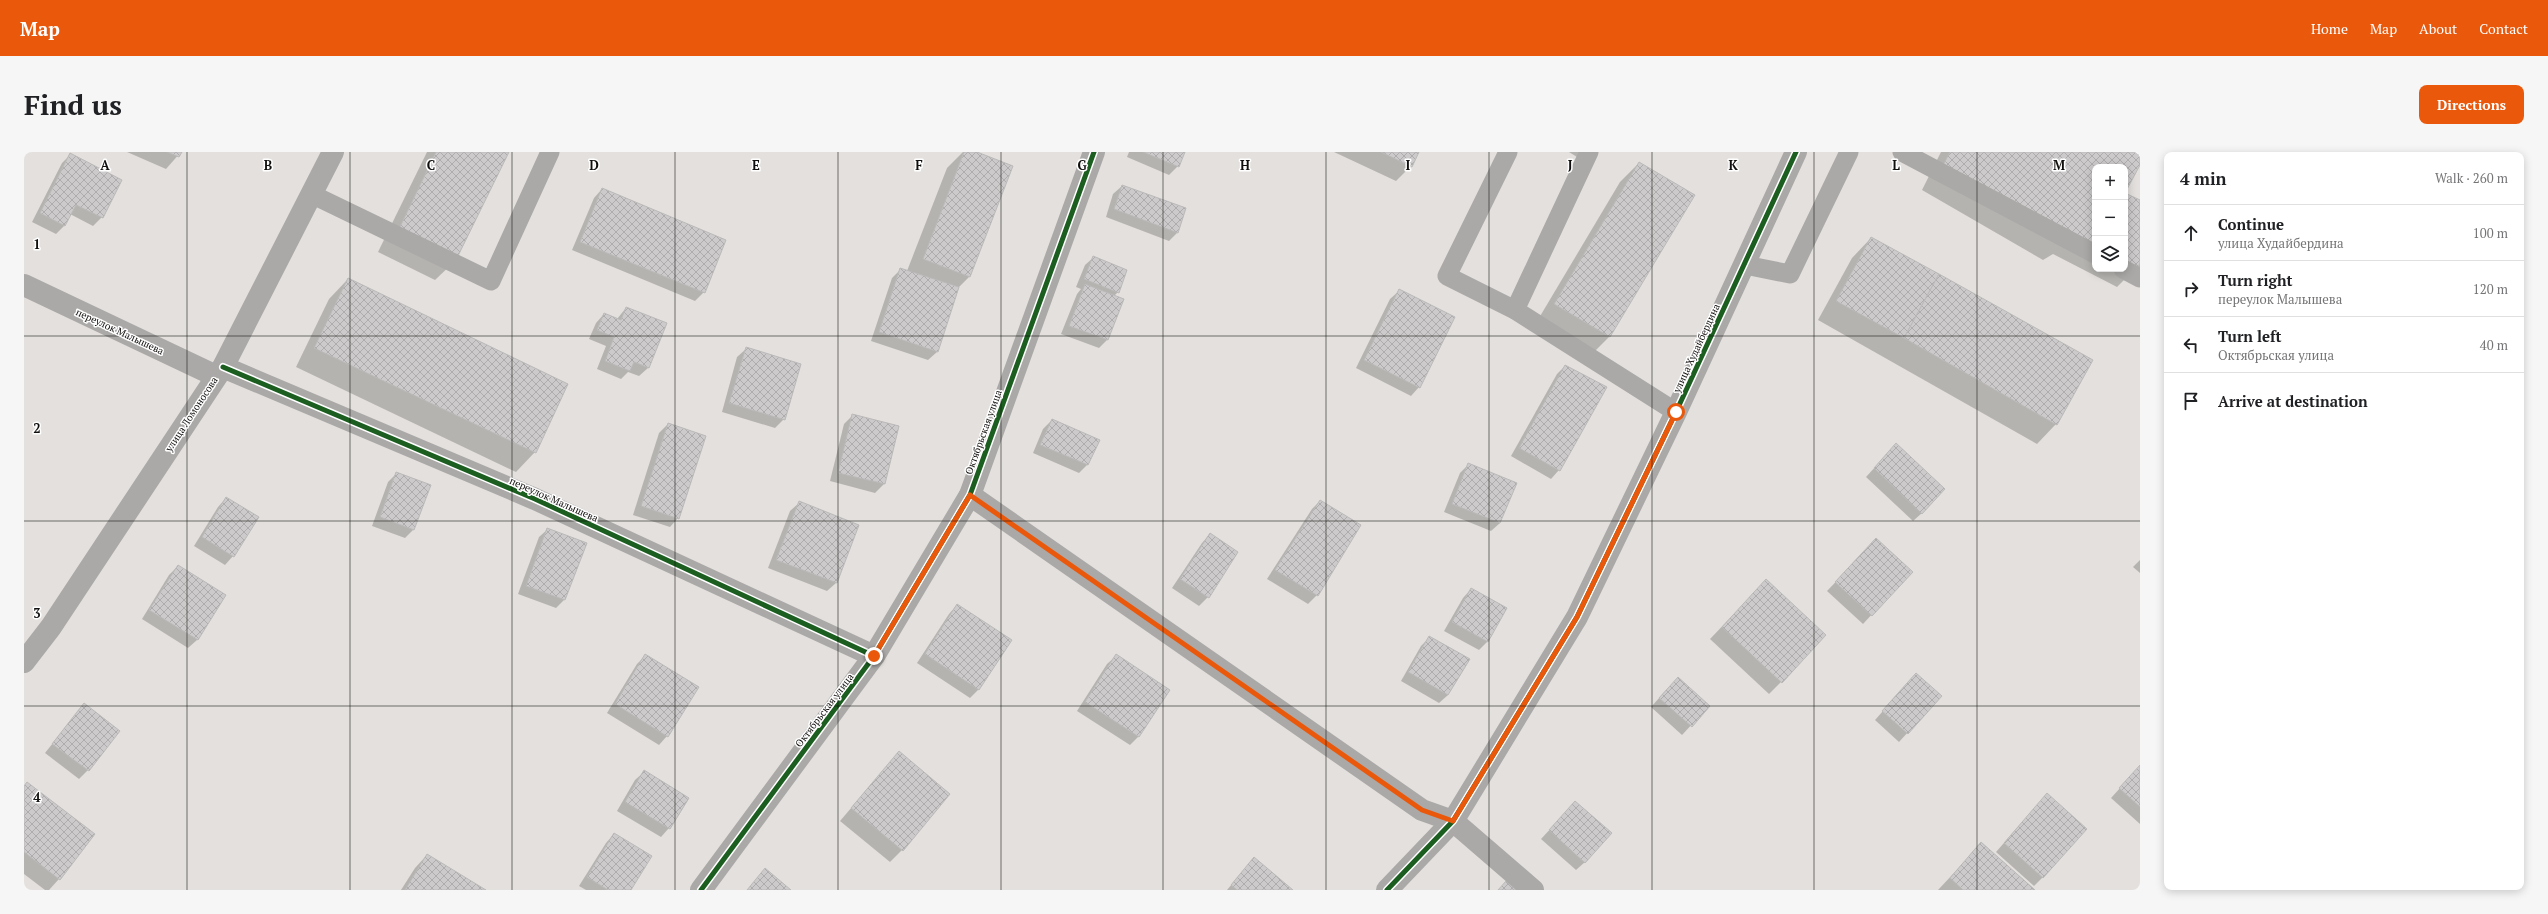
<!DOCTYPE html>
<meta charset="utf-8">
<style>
:root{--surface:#fff;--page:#f6f6f6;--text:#202124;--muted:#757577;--line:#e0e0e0;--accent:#ea580c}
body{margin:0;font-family:"PT Serif",serif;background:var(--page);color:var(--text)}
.controls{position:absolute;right:12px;top:12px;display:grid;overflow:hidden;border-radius:8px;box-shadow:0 2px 10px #0003}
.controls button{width:36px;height:36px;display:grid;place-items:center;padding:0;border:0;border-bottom:1px solid var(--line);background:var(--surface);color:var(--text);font:20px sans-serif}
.stop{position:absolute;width:12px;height:12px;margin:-9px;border:3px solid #ea580c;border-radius:50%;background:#fff}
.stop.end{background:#ea580c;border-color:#fff;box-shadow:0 1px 4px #0008}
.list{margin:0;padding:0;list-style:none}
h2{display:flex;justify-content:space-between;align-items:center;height:52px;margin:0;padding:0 16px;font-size:17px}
h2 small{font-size:13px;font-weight:400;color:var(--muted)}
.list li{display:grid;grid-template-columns:26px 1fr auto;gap:12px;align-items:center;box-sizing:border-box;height:56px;padding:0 16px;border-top:1px solid var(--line)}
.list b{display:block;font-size:15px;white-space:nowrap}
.list p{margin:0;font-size:13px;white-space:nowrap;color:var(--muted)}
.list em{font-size:13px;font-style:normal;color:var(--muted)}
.icon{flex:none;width:22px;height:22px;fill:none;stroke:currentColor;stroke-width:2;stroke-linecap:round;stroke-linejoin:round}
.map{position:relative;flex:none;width:2116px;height:738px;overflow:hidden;border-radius:8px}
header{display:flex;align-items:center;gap:24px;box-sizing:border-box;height:56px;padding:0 20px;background:var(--accent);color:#fff}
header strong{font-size:19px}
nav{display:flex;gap:22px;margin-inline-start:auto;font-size:14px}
.intro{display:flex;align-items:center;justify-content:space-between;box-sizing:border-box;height:96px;padding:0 24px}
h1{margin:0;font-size:28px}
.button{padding:10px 18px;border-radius:8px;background:var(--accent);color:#fff;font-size:14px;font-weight:700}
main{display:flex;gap:24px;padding:0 24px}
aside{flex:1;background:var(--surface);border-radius:8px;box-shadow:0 2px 10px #0003}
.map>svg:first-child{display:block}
.shadow{fill:#0003}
.building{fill:url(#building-cross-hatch);stroke:#bbb9b9}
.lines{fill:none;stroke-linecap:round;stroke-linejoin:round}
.service{stroke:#aba9a8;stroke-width:19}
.minor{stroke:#aba9a8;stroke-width:22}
.tertiary{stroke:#aba9a8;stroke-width:22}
.cycleway-casing{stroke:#fff;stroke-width:8}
.cycleway{stroke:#1b5e20;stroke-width:5}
.route{stroke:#ea580c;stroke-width:5}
.grid{fill:none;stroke:#110f0d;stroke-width:1;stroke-opacity:0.55}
.labels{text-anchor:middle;stroke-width:3;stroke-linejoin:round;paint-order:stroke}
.street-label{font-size:10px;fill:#110f0d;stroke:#fff}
.grid-label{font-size:13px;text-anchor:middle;font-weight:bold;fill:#110f0d;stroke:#fff;stroke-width:3;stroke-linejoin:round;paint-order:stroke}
</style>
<header>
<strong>Map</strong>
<nav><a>Home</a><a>Map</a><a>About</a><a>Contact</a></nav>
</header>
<div class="intro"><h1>Find us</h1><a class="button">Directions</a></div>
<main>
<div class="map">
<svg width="2116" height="738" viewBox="0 0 2116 738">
<defs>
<pattern id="building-cross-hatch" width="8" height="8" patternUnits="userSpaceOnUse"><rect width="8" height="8" fill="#cccaca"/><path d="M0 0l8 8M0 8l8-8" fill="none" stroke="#aeacac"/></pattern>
</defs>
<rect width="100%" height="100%" fill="#e3e0dd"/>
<g class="shadow">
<path d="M103 0H157L142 17Z"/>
<path d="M403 0H484L431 109 411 128 354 100Z"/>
<path d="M939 0H950L945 125 934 136 913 200 904 208 847 189 868 126 877 117 883 119 923 16Z"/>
<path d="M1105 0H1159L1154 14 1145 23 1103 5Z"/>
<path d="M1310 0H1394L1387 14 1372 29Z"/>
<path d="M1545 0H1572L1561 10Z"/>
<path d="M1917 0H2116V11L2101 39V15H2071V117H2101V42L2116 50V135L2101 127 2093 135 2029 102 2019 108 1898 38Z"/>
<path d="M47 2 78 65 69 74 46 62 41 73 32 82 8 70 38 11Z"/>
<path d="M1615 11 1669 43 1585 185 1566 204 1512 171 1596 30Z"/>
<path d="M1098 34 1161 57 1153 81 1145 89 1082 65 1089 42Z"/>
<path d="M578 37 680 140 671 149 548 98 570 46Z"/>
<path d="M1847 86 2032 272 2013 292 1794 168 1828 106Z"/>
<path d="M1070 105 1094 140 1090 144 1099 148 1083 188 1075 196 1037 182 1053 142 1057 137 1052 135 1061 113Z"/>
<path d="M324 127 543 233 511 300 492 320 272 215 305 147Z"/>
<path d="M1375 139 1395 235 1387 244 1332 216 1366 147Z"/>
<path d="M602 156 642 172 624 216 615 224 604 220 597 227 573 217 582 194 565 187 572 171 580 162 593 167Z"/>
<path d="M722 197 760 267 751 276 698 260 713 205Z"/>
<path d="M1541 214 1535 318 1527 327 1487 304 1533 222Z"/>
<path d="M829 263 874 274 860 332 851 341 806 329 820 272Z"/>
<path d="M1028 268 1064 312 1055 321 1009 301 1019 277Z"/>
<path d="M644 272 654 366 646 375 609 363 635 281Z"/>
<path d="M1864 301 1898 361 1889 369 1842 325Z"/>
<path d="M1444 313 1476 371 1467 379 1420 360 1436 321Z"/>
<path d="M373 321 406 333 389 378 381 386 348 374 364 330Z"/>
<path d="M202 346 209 404 201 413 170 394 194 355Z"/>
<path d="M1296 349 1335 373 1293 443 1284 452 1243 427 1288 357Z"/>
<path d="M775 351 834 373 812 431 803 439 744 416 766 359Z"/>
<path d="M524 377 540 448 532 456 494 442 515 385Z"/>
<path d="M1186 382 1213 401 1184 445 1175 454 1148 436 1178 391Z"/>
<path d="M1844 396 1887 420 1839 472 1803 439Z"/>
<path d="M2116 408V421L2109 415Z"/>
<path d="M154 414 200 443 173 488 164 496 118 467 145 423Z"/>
<path d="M1447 437 1482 457 1463 490 1455 498 1420 479 1439 446Z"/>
<path d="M1730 441 1757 530 1745 542 1686 487Z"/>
<path d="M933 453 955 537 946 546 893 511 925 462Z"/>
<path d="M1406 485 1444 507 1424 543 1415 551 1377 529 1397 494Z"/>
<path d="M621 504 643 584 635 593 583 561 613 512Z"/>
<path d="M1092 504 1145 538 1114 585 1106 593 1053 559 1083 512Z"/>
<path d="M1884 531 1917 544 1875 590 1851 568Z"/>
<path d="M1645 535 1685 554 1658 583 1627 555Z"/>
<path d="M60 552 64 618 55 627 21 601Z"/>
<path d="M875 600 878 698 866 710 816 669Z"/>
<path d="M2116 614V672L2087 646Z"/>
<path d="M620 620 645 676 637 685 593 659 611 628Z"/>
<path d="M0 635 35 727 25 738H21L0 722Z"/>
<path d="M2015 651 2019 725 2010 734 1972 700Z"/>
<path d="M1543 659 1561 710 1552 718 1517 687Z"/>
<path d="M590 682 606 738H562L555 734 582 691Z"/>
<path d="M1958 691 2010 738H1914Z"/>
<path d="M403 703 460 738H377L391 716Z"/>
<path d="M1222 715 1268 738H1203Z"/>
</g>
<g class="building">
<path d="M143 0H158L155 5Z"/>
<path d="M412 0H485L431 110 373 81Z"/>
<path d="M940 0H953L989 14 946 125 899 107Z"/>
<path d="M1119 0H1161L1155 15Z"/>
<path d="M1357 0H1395L1388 15Z"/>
<path d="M1926 0H2116V13L2101 41 2116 48V111L2113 117 2101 110V15H2071V95L1916 19Z"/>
<path d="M46 1 98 28 79 66 52 53 41 74 16 61Z"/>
<path d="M1615 10 1671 43 1586 185 1530 152Z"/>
<path d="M1098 33 1162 56 1154 81 1090 57Z"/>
<path d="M578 36 702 88 681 141 556 90Z"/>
<path d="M1847 85 1915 122 1880 186 1812 149Z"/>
<path d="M1069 104 1103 118 1095 141 1060 127Z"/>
<path d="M876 116 935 135 914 200 855 180Z"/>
<path d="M1915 122 2069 208 2033 273 1880 186Z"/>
<path d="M324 126 544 232 512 301 290 196Z"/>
<path d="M1061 132 1100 147 1084 188 1045 174Z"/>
<path d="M1375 137 1431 165 1396 236 1340 208Z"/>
<path d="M602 155 643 171 625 216 610 210 606 219 581 209 590 185 573 178 580 161 597 168Z"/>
<path d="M722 195 777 212 761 268 705 251Z"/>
<path d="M1541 213 1583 235 1536 319 1495 296Z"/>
<path d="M828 262 875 274 861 332 814 321Z"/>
<path d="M1028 267 1076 288 1064 313 1016 293Z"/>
<path d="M644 271 682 284 655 367 617 354Z"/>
<path d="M1872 291 1921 337 1898 362 1850 316Z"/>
<path d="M1444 311 1493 331 1476 371 1428 352Z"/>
<path d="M372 320 407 333 390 378 356 365Z"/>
<path d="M202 345 235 365 210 405 178 385Z"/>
<path d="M1296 348 1337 373 1294 444 1251 418Z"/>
<path d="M775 349 835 373 813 431 752 408Z"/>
<path d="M523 376 563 391 541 448 502 434Z"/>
<path d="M1186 381 1214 400 1185 446 1156 427Z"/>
<path d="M1852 386 1889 420 1848 464 1811 430Z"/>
<path d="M154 413 202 443 174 488 125 458Z"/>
<path d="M1742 427 1802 483 1758 531 1698 475Z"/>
<path d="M1447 436 1483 456 1464 490 1428 470Z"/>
<path d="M933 452 988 488 955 538 901 502Z"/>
<path d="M1405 484 1446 507 1424 543 1384 520Z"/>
<path d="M621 502 675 535 644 585 591 552Z"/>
<path d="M1092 502 1146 538 1115 585 1061 550Z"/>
<path d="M1892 521 1918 544 1884 582 1858 559Z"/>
<path d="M1654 525 1686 554 1668 575 1635 546Z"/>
<path d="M60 551 96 579 65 619 28 592Z"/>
<path d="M875 599 926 642 879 699 827 656Z"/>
<path d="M2116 613V655L2095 636Z"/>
<path d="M620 618 665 646 646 677 601 650Z"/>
<path d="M3 630 71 682 36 728 0 700V634Z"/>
<path d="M2023 641 2063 677 2019 726 1980 691Z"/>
<path d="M1551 649 1588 681 1561 711 1525 678Z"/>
<path d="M590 681 628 704 607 738H584L563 725Z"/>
<path d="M1957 690 2011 738H1939L1926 726Z"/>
<path d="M403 702 462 738H381Z"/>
<path d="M1230 705 1269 738H1213L1207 733Z"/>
<path d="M741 716 767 738H723Z"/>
<path d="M1482 729 1492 738H1474Z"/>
</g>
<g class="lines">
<g class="service">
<path d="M1484 0 1423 124 1491 158 1652 260"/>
<path d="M1878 0 2071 102"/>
<path d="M287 42 467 129 526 0"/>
<path d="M1721 113 1766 122 1825 0"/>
<path d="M2099 117 2116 126"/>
<path d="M1491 158 1565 0"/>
</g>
<g class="minor">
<path d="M0 133 192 224"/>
<path d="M199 215 511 347 850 504"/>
<path d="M946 343 1398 658 1429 669 1509 738"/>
<path d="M0 510 27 475 199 215 309 0"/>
<path d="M677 738 850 504 946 343 1070 0"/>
</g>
<path class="tertiary" d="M1363 738 1429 669 1553 465 1652 260 1772 0"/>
<defs>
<g id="cycleway">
<path d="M199 215 511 347 850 504"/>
<path d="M677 738 850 504 946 343 1070 0"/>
<path d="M1363 738 1429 669 1553 465 1652 260 1772 0"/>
</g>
</defs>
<use href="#cycleway" class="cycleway-casing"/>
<use href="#cycleway" class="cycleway"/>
</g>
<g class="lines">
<path class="route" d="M850 504 946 343 1398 658 1429 669 1553 465 1652 260"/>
</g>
<path class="grid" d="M163 0V738M326 0V738M488 0V738M651 0V738M814 0V738M977 0V738M1139 0V738M1302 0V738M1465 0V738M1628 0V738M1790 0V738M1953 0V738M0 184H2116M0 369H2116M0 554H2116"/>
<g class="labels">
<g class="street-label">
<text transform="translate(96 179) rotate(25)" y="4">переулок Малышева</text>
<text transform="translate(1672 196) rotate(-65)" y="4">улица Худайбердина</text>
<text transform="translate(167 262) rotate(-57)" y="4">улица Ломоносова</text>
<text transform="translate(959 280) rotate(-70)" y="4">Октябрьская улица</text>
<text transform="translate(530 347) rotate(24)" y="4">переулок Малышева</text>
<text transform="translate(800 558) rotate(-53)" y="4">Октябрьская улица</text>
</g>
</g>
<g class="grid-label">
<text x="81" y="18">A</text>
<text x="244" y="18">B</text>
<text x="407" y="18">C</text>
<text x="570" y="18">D</text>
<text x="732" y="18">E</text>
<text x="895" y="18">F</text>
<text x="1058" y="18">G</text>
<text x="1221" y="18">H</text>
<text x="1384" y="18">I</text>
<text x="1546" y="18">J</text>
<text x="1709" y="18">K</text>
<text x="1872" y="18">L</text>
<text x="2035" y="18">M</text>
<text x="13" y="97">1</text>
<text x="13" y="281">2</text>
<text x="13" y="466">3</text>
<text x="13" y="650">4</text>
</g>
</svg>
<div class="controls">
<button>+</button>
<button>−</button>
<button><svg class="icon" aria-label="layers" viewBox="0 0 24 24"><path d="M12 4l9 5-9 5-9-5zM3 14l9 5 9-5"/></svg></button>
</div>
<div class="stop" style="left:1652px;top:260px"></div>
<div class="stop end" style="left:850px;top:504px"></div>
</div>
<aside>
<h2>4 min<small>Walk · 260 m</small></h2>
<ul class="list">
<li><svg class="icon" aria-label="ahead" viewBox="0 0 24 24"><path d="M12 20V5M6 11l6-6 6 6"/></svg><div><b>Continue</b><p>улица Худайбердина</p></div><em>100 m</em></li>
<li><svg class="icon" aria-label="right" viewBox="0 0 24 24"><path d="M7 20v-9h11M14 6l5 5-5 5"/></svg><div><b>Turn right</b><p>переулок Малышева</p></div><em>120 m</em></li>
<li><svg class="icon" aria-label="left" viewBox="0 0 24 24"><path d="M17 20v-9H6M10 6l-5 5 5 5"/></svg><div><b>Turn left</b><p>Октябрьская улица</p></div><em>40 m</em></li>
<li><svg class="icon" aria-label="arrive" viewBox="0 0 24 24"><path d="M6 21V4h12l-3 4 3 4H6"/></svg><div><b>Arrive at destination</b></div></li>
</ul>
</aside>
</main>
